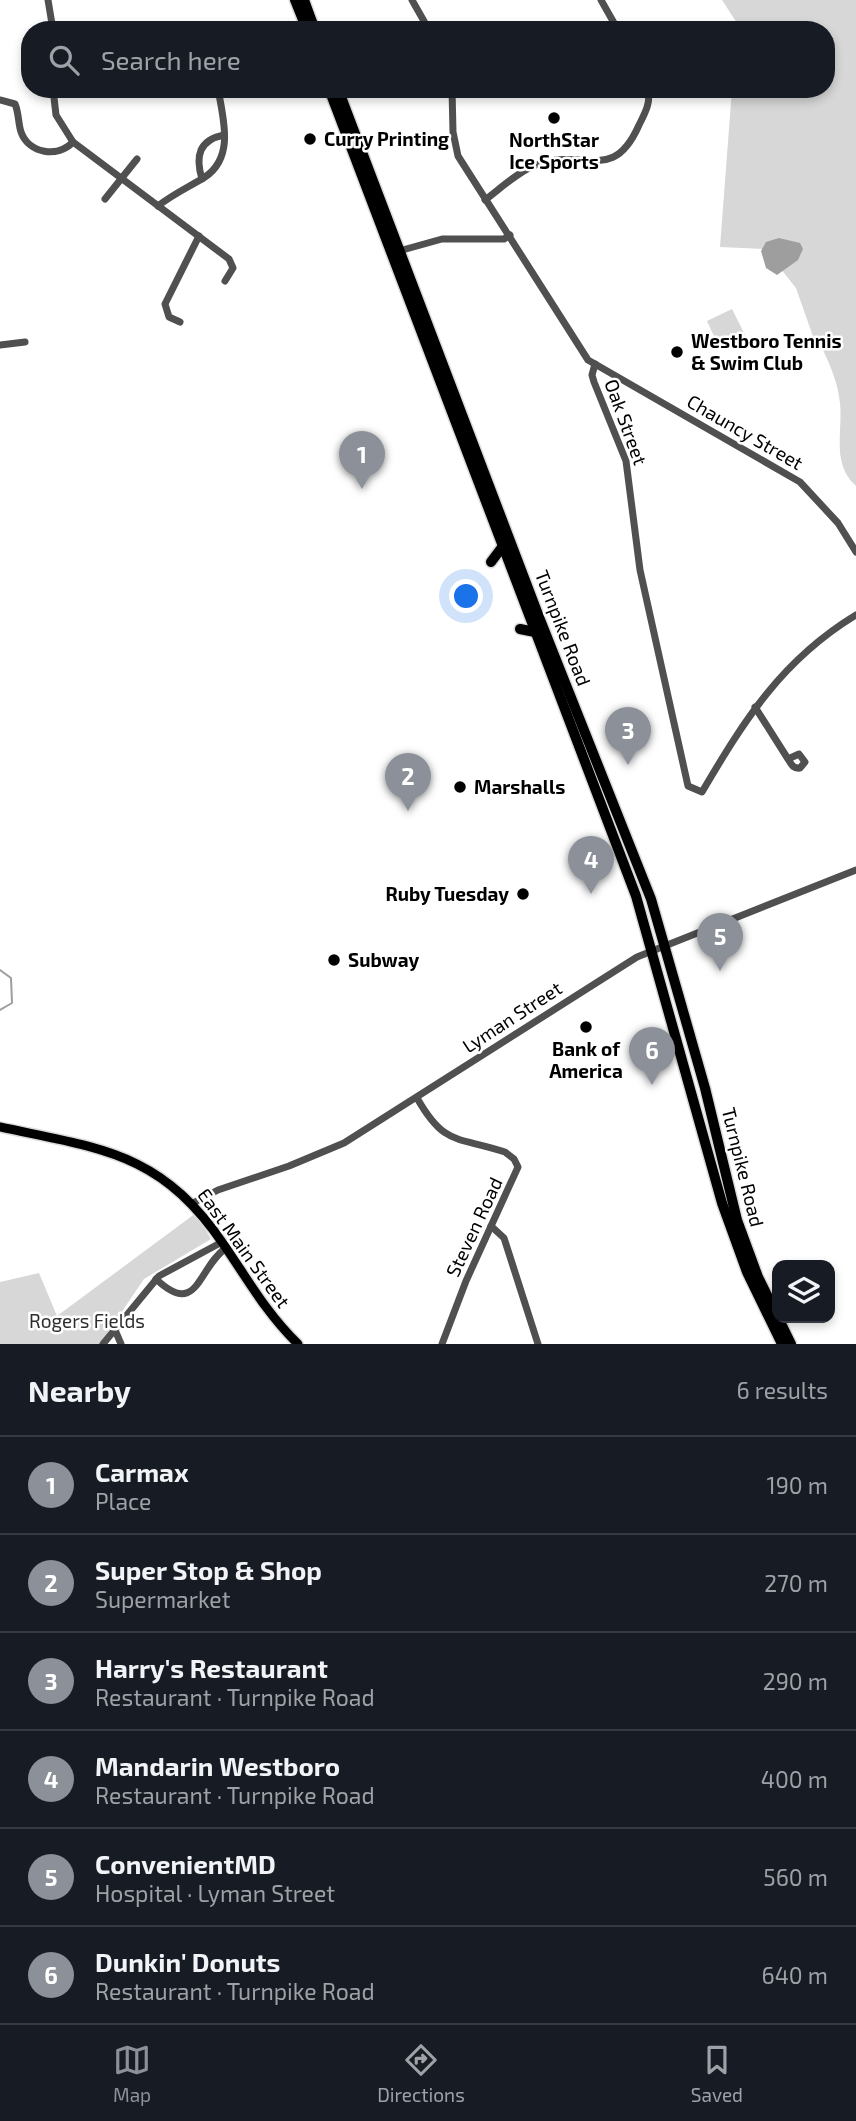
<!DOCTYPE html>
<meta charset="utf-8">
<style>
:root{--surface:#171b24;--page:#20242c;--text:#f1f3f6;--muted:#9ea1a6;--line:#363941;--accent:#8c9099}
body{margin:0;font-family:"Exo 2",sans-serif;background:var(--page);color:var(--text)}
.controls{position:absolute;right:21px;bottom:21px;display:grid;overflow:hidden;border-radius:14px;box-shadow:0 4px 10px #0003}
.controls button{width:63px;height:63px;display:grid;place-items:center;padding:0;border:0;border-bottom:2px solid var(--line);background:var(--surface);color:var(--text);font:35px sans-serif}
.you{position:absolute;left:467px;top:597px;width:24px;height:24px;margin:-18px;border:5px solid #fff;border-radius:50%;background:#1a73e8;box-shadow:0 0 0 10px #1a73e833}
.badge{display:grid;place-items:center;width:46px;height:46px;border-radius:50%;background:var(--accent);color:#fff;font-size:23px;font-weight:700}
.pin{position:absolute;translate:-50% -58px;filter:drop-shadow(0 2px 4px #0008)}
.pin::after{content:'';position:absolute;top:37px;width:24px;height:21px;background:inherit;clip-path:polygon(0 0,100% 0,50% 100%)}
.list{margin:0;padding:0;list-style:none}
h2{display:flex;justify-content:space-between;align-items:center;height:91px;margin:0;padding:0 28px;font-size:30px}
h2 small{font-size:23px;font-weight:400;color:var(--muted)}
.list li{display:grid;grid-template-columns:46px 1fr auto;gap:21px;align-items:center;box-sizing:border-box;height:98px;padding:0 28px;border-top:2px solid var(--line)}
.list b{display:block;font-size:26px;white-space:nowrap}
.list p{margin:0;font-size:23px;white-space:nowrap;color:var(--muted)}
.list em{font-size:23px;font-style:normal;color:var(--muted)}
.icon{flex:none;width:38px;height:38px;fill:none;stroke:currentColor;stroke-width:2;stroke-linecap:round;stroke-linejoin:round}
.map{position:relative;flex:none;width:856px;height:1344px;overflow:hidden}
.search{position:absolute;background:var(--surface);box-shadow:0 4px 10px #0003;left:21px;right:21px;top:21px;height:77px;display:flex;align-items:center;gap:18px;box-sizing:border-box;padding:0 24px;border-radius:28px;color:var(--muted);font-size:26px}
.sheet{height:679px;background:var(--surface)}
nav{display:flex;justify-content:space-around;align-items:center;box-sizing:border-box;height:98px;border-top:2px solid var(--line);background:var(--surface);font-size:19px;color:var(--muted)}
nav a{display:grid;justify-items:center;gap:4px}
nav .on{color:var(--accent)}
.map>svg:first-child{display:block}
.green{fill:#d7d7d7}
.water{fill:#9e9e9e}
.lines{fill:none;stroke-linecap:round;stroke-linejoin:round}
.stream{stroke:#9e9e9e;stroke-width:2}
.major-casing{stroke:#dbdbdb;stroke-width:12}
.highway-casing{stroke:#dbdbdb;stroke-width:13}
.minor{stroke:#505050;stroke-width:7}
.major{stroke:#000;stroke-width:9}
.highway{stroke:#000;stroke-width:10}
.poi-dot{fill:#000;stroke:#fff;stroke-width:2.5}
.labels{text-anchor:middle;stroke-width:5;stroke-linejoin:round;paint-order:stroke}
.poi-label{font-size:19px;font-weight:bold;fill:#000;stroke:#fff;text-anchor:start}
.street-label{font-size:19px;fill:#000;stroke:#fff}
.park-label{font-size:19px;fill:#2e2e2e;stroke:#fff}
</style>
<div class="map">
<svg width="856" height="1344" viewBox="0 0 856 1344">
<rect width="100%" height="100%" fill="#fff"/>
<g class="green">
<path d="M722 0H856V486C831 463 843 433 840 403 838 384 831 367 823 350L818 349 816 345 796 288 765 249 720 247 732 89H826V30H737V23Z"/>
<path d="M732 309 745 335 719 347 707 321Z"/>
<path d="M196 1213 211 1239 144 1279 100 1344H0V1282L39 1273 57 1316Z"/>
</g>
<path class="water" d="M779 238 800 243 803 249 798 260 777 275 766 268 761 251 766 242Z"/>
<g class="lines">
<path class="stream" d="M0 970 11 978 12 1003 0 1010"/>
<defs>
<path id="major" d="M0 1127C103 1149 161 1152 224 1245 248 1280 267 1314 298 1344"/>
<g id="highway">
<path d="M295 0 307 30"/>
<path d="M304 0 315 30"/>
<path d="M329 89 636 896 722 1203 747 1272 782 1344"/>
<path d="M338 89 539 617 651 899 705 1088 737 1220 758 1277 791 1344"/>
<path d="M491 562 503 546"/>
<path d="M520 629 535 632"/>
</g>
</defs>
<use href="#major" class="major-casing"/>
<use href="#highway" class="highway-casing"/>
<g class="minor">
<path d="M48 0 53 30"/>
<path d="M412 0 429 30"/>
<path d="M601 0 618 30"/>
<path d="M53 89 56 115 73 142 229 259 233 268 225 281"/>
<path d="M452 89 453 132 458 156 588 360 800 482 838 523 856 552"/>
<path d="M0 100 15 104C19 113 18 123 21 132 29 154 58 158 73 142"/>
<path d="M202 179C195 156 199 140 224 135"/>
<path d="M105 199 137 159"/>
<path d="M485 200C501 188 520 170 539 164 585 148 613 184 639 125 645 113 651 103 648 89"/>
<path d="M158 206C173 194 189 187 205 177 235 157 223 118 218 89"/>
<path d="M399 251 442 239H504L510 235"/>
<path d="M180 322 169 317 165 304 199 236"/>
<path d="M0 345 25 342"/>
<path d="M595 364 592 375 594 382 626 461 640 570 688 786 702 792C745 719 782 660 856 615"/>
<path d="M755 707 788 759C791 764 793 769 800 768L805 762 799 754 788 759"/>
<path d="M417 1098C445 1147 457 1136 505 1152L514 1159 518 1167 466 1281 442 1344"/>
<path d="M193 1203 218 1190 289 1166 344 1143 637 957 856 870"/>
<path d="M491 1226 504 1238 538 1344"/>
<path d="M156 1279C198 1319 198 1267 226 1248"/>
<path d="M115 1330 121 1344"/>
<path d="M103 1344 159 1276 222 1242"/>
</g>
<use href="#major" class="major"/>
<use href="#highway" class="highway"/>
</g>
<g class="poi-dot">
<circle cx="554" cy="118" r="7"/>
<circle cx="310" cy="139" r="7"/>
<circle cx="677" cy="352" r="7"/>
<circle cx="460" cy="787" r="7"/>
<circle cx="523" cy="894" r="7"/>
<circle cx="334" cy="960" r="7"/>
<circle cx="586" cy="1027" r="7"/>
</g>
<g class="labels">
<g class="poi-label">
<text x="324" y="146">Curry Printing</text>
<text x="554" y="147" text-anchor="middle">NorthStar<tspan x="554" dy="22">Ice Sports</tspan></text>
<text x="691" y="348">Westboro Tennis<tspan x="691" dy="22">&amp; Swim Club</tspan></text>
<text x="474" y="794">Marshalls</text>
<text x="509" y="901" text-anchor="end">Ruby Tuesday</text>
<text x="348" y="967">Subway</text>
<text x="586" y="1056" text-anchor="middle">Bank of<tspan x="586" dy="22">America</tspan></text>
</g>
<g class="street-label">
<text transform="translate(626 422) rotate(70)" y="7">Oak Street</text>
<text transform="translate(745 432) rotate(30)" y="7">Chauncy Street</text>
<text transform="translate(563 628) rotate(69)" y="7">Turnpike Road</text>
<text transform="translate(512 1017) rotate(-33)" y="7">Lyman Street</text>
<text transform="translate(743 1167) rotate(76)" y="7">Turnpike Road</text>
<text transform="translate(474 1227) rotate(-65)" y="7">Steven Road</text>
<text transform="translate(244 1248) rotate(54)" y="7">East Main Street</text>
</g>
<g class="park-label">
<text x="87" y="1328">Rogers Fields</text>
</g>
</g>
</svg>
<div class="controls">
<button><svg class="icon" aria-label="layers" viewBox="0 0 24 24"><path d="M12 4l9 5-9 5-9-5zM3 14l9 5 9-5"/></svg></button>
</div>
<div class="you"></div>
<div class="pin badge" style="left:362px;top:489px">1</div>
<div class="pin badge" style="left:408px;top:811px">2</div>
<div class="pin badge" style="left:628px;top:765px">3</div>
<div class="pin badge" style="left:591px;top:894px">4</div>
<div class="pin badge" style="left:720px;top:971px">5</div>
<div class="pin badge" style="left:652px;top:1085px">6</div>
<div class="search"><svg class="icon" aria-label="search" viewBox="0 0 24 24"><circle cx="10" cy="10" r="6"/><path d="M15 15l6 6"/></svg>Search here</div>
</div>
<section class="sheet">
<h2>Nearby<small>6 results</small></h2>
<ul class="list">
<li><span class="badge">1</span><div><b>Carmax</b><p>Place</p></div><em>190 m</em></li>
<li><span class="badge">2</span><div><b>Super Stop &amp; Shop</b><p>Supermarket</p></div><em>270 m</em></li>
<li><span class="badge">3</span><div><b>Harry's Restaurant</b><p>Restaurant · Turnpike Road</p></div><em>290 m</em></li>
<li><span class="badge">4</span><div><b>Mandarin Westboro</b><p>Restaurant · Turnpike Road</p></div><em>400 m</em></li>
<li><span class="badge">5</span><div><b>ConvenientMD</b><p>Hospital · Lyman Street</p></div><em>560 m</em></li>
<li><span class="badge">6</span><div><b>Dunkin' Donuts</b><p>Restaurant · Turnpike Road</p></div><em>640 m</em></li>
</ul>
</section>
<nav>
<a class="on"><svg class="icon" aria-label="map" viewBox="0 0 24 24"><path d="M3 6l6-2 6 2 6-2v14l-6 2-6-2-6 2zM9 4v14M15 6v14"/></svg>Map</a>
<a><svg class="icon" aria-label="directions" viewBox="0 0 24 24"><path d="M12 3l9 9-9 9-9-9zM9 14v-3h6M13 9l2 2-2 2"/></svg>Directions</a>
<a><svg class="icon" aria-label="saved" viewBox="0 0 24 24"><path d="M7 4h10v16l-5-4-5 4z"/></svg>Saved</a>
</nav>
